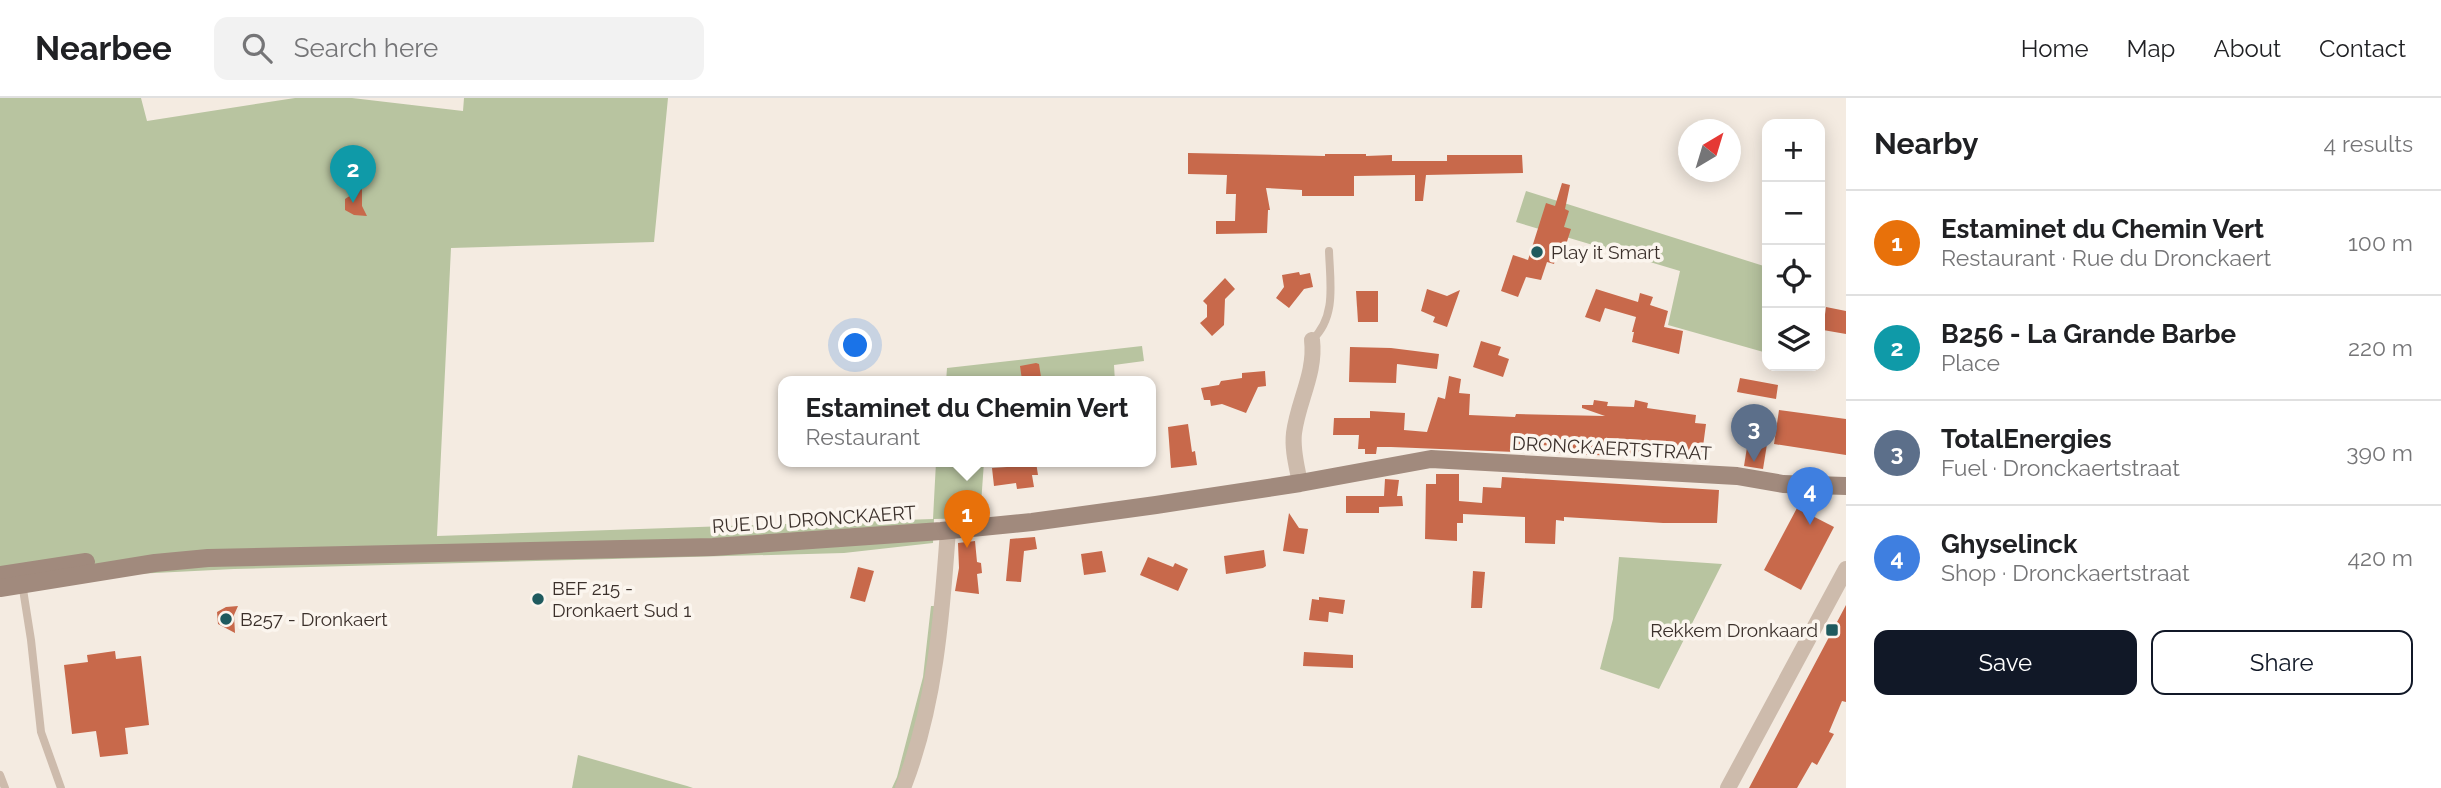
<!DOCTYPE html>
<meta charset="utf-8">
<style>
:root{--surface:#fff;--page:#f2f2f2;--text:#202124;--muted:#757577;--line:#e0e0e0;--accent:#111827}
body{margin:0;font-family:Raleway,sans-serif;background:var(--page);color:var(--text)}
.controls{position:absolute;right:21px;top:21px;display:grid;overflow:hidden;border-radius:14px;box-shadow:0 4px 18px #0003}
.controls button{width:63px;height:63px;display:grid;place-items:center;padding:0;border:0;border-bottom:2px solid var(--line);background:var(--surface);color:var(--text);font:35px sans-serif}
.compass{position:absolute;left:1678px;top:21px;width:63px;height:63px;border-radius:50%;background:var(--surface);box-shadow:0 4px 18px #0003;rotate:38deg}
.you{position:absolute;left:856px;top:248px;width:24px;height:24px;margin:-18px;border:5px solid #fff;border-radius:50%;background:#1a73e8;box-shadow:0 0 0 10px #1a73e833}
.badge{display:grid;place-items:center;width:46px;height:46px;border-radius:50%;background:var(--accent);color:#fff;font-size:23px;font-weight:700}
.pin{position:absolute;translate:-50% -58px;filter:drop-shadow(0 2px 4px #0008)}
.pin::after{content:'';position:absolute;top:37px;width:24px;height:21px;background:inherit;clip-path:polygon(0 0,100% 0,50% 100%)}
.popup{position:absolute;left:778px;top:278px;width:378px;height:91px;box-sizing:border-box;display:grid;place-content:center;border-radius:14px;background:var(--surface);filter:drop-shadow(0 2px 5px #0005);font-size:23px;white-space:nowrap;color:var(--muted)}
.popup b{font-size:26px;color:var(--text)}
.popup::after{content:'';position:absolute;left:50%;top:100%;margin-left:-14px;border:14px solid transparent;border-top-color:var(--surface)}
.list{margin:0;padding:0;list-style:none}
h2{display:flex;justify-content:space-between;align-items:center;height:91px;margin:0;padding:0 28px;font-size:30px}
h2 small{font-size:23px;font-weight:400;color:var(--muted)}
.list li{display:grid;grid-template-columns:46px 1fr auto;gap:21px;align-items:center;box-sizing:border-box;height:105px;padding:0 28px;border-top:2px solid var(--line)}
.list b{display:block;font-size:26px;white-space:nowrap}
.list p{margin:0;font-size:23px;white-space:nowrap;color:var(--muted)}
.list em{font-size:23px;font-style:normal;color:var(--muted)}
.actions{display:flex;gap:14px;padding:21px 28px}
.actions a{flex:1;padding:16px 0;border:2px solid var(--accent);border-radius:14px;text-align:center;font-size:24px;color:var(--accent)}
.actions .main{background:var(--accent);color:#fff}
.icon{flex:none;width:38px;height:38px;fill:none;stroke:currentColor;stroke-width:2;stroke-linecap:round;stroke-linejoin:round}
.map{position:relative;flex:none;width:1846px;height:690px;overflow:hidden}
header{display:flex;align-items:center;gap:42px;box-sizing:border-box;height:98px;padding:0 35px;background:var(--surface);border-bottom:2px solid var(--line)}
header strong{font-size:33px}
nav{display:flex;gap:38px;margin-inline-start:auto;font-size:24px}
.search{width:490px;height:63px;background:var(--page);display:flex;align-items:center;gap:18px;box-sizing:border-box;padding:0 24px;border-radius:14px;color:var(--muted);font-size:26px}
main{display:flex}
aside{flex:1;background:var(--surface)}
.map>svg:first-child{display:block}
.green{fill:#b8c4a0}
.building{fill:#c8694b}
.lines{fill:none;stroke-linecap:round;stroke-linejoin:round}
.service{stroke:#cdbbac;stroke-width:8}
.minor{stroke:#cdbbac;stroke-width:16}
.secondary{stroke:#a18a7d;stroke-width:18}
.poi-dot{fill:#1f5a5e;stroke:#fbf5ee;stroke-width:2.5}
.labels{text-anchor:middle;stroke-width:7;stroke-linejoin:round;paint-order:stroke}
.poi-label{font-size:19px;fill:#3b302b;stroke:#fbf5ee;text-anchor:start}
.street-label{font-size:19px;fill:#3b302b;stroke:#fbf5ee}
</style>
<header>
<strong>Nearbee</strong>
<div class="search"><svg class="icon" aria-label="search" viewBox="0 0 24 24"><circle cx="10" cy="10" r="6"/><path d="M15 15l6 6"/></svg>Search here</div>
<nav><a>Home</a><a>Map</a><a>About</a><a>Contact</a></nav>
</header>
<main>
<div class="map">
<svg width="1846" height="690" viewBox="0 0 1846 690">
<rect width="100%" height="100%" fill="#f4ebe1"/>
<g class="green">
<path d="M0 0H141L147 23 295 0H352L463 13 464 0H668L654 144 451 150 437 438 933 421 936 364H984L980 420 934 421 933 445 844 455 234 471 135 476 0 498Z"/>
<path d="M1526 93 1767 169V255L1668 227 1680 173 1516 124Z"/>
<path d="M1142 248 1144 263 1114 267 1115 284H946L947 270Z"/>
<path d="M1619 459 1722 466 1659 591 1600 571 1613 521Z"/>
<path d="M931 508H945L909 690H892L897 679 923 579Z"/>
<path d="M578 657 687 688 693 690H572Z"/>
</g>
<g class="building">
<path d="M1188 55 1325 58V56H1366V58L1392 57V63H1447V57H1522L1523 75 1426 77 1423 103H1415V77L1354 78V98H1302V92L1266 90 1270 112H1268L1267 135 1216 136V123H1235L1236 96H1226L1227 77 1188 76Z"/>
<path d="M1562 85 1570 87 1565 111 1569 113 1564 129 1571 131 1563 156 1557 154 1554 166 1547 164 1541 182 1526 179 1518 199 1501 193 1513 157 1528 162 1546 105 1555 108Z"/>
<path d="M362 90V108L367 118 354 117 345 112V101Z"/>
<path d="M1299 174 1300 177 1310 175 1313 189 1304 191 1289 210 1276 200 1284 189 1282 177Z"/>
<path d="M1225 180 1235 191 1225 201 1224 227 1212 238 1200 225 1207 219V207L1203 203Z"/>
<path d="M1427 191 1447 198 1460 192 1447 229 1433 224 1435 219 1421 213Z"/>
<path d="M1596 191 1638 204 1640 195 1653 199 1650 207 1668 213 1664 229 1683 233 1679 256 1632 244 1634 234H1632L1636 219 1605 210 1600 224 1585 219Z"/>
<path d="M1356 193H1378V224H1358Z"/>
<path d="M1826 209 1846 213V236L1823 232Z"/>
<path d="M1481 243 1501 249 1498 257 1509 261 1503 279 1473 269Z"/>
<path d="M1350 249 1391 250 1439 256 1437 271 1397 266 1396 285 1349 284Z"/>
<path d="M1036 265 1039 266 1041 279 1022 282 1020 268Z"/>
<path d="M1265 273 1266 288 1258 289 1246 315 1222 306 1211 308 1210 302H1204L1201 290 1219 287 1221 283 1242 280V275Z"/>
<path d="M1449 278 1461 281 1459 295 1470 296 1469 317 1515 319 1516 316 1605 318 1582 310V307H1593L1594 302 1608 304 1607 308 1634 309 1635 302 1648 305 1647 310 1696 317 1695 325 1706 326 1702 356 1649 348 1647 359 1568 356 1559 355V348L1516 346 1515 354 1391 349H1377L1376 356H1365V351H1358L1359 337H1333L1334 320H1370V313L1405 315 1404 332 1427 334 1438 299 1445 301Z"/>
<path d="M1740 280 1778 287 1776 301 1737 294Z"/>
<path d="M1779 312 1846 321V357L1774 346Z"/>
<path d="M1188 326 1192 354 1195 353 1197 367 1171 370 1168 329Z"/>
<path d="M1749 337 1768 340 1763 371 1744 368Z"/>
<path d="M1007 364H1036L1038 377H1032L1034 389 1017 391 1016 385 994 388 992 370 1007 369Z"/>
<path d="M1436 376H1459V403L1482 405 1483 389 1501 390 1502 379 1719 392 1717 425H1663L1564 419V423L1556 422 1555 446 1525 445V419L1463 416V425H1457V443L1425 441 1426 386H1436Z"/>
<path d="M1385 381 1399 382 1397 398H1402L1403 408 1379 409V415H1346V398H1384Z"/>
<path d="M1797 410 1834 429 1801 492 1764 472Z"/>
<path d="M1289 415 1299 430 1308 431 1304 456 1283 453Z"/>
<path d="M1035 439 1037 451 1024 453 1021 484 1006 483 1010 441Z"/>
<path d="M975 443 977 464 981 465 982 475 977 476 979 496 955 493 959 470 958 445Z"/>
<path d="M1264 452 1266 468 1263 470 1226 476 1224 458Z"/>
<path d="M1102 453 1106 474 1084 477 1081 456Z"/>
<path d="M1148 459 1173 469 1175 465 1188 471 1178 493 1140 477Z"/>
<path d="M858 469 874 473 865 504 850 500Z"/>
<path d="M1473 473 1485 474 1482 510H1471Z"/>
<path d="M1319 499 1345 502 1343 516 1329 514 1328 524 1309 522 1312 501 1319 502Z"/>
<path d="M1846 507V604L1842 603 1829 634 1834 636 1817 667 1812 664 1797 690H1749Z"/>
<path d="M238 508 234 517 235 535 218 526 217 514 226 509Z"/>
<path d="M115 553 116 561 141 558 149 627 125 630 128 656 100 659 96 633 72 636 64 567 88 564 87 557Z"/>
<path d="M1304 554 1353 557V570L1303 568Z"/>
</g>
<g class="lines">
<g class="service">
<path d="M1312 242C1337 219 1330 184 1329 153"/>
<path d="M22 485 31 542 41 634 61 690"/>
<path d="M0 677 5 690"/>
</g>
<g class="minor">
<path d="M1300 385C1297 369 1292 352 1294 335 1298 303 1316 275 1312 242"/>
<path d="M903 690C935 609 942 518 948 432"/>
<path d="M1728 690 1846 471"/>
</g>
<g class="secondary">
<path d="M0 477 86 464"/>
<path d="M0 490 155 465 208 460 713 449 941 433 1032 424 1156 407 1300 385 1431 361 1737 378 1783 386 1846 388"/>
</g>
</g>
<g class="poi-dot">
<circle cx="1537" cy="154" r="7"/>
<circle cx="538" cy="501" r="7"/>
<circle cx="226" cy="521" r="7"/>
<rect x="1825" y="525" width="14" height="14" rx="3.5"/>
</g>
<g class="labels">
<g class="poi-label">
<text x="1551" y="161">Play it Smart</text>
<text x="552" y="497">BEF 215 -<tspan x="552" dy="22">Dronkaert Sud 1</tspan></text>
<text x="240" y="528">B257 - Dronkaert</text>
<text x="1818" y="539" text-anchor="end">Rekkem Dronkaard</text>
</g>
<g class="street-label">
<text transform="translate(1612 350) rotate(3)" y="7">DRONCKAERTSTRAAT</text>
<text transform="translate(814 421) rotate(-4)" y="7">RUE DU DRONCKAERT</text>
</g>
</g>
</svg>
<div class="controls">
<button>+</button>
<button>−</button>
<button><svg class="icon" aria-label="locate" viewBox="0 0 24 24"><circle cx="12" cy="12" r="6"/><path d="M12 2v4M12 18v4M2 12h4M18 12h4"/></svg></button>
<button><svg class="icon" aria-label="layers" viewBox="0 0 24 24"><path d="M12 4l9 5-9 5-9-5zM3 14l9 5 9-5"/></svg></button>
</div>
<svg class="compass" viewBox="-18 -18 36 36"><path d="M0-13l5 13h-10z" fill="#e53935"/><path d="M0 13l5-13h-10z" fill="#757577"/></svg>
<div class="you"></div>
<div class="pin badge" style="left:967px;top:450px;background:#e8710a">1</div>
<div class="popup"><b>Estaminet du Chemin Vert</b>Restaurant</div>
<div class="pin badge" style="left:353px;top:105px;background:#0f9aa8">2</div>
<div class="pin badge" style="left:1754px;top:364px;background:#5c6f8a">3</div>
<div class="pin badge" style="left:1810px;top:427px;background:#3f7fe0">4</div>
</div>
<aside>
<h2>Nearby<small>4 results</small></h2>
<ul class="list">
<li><span class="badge" style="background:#e8710a">1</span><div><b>Estaminet du Chemin Vert</b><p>Restaurant · Rue du Dronckaert</p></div><em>100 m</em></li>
<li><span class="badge" style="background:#0f9aa8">2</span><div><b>B256 - La Grande Barbe</b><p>Place</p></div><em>220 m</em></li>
<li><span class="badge" style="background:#5c6f8a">3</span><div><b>TotalEnergies</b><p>Fuel · Dronckaertstraat</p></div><em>390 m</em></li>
<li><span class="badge" style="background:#3f7fe0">4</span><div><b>Ghyselinck</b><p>Shop · Dronckaertstraat</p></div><em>420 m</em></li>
</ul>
<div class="actions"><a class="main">Save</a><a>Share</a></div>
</aside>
</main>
